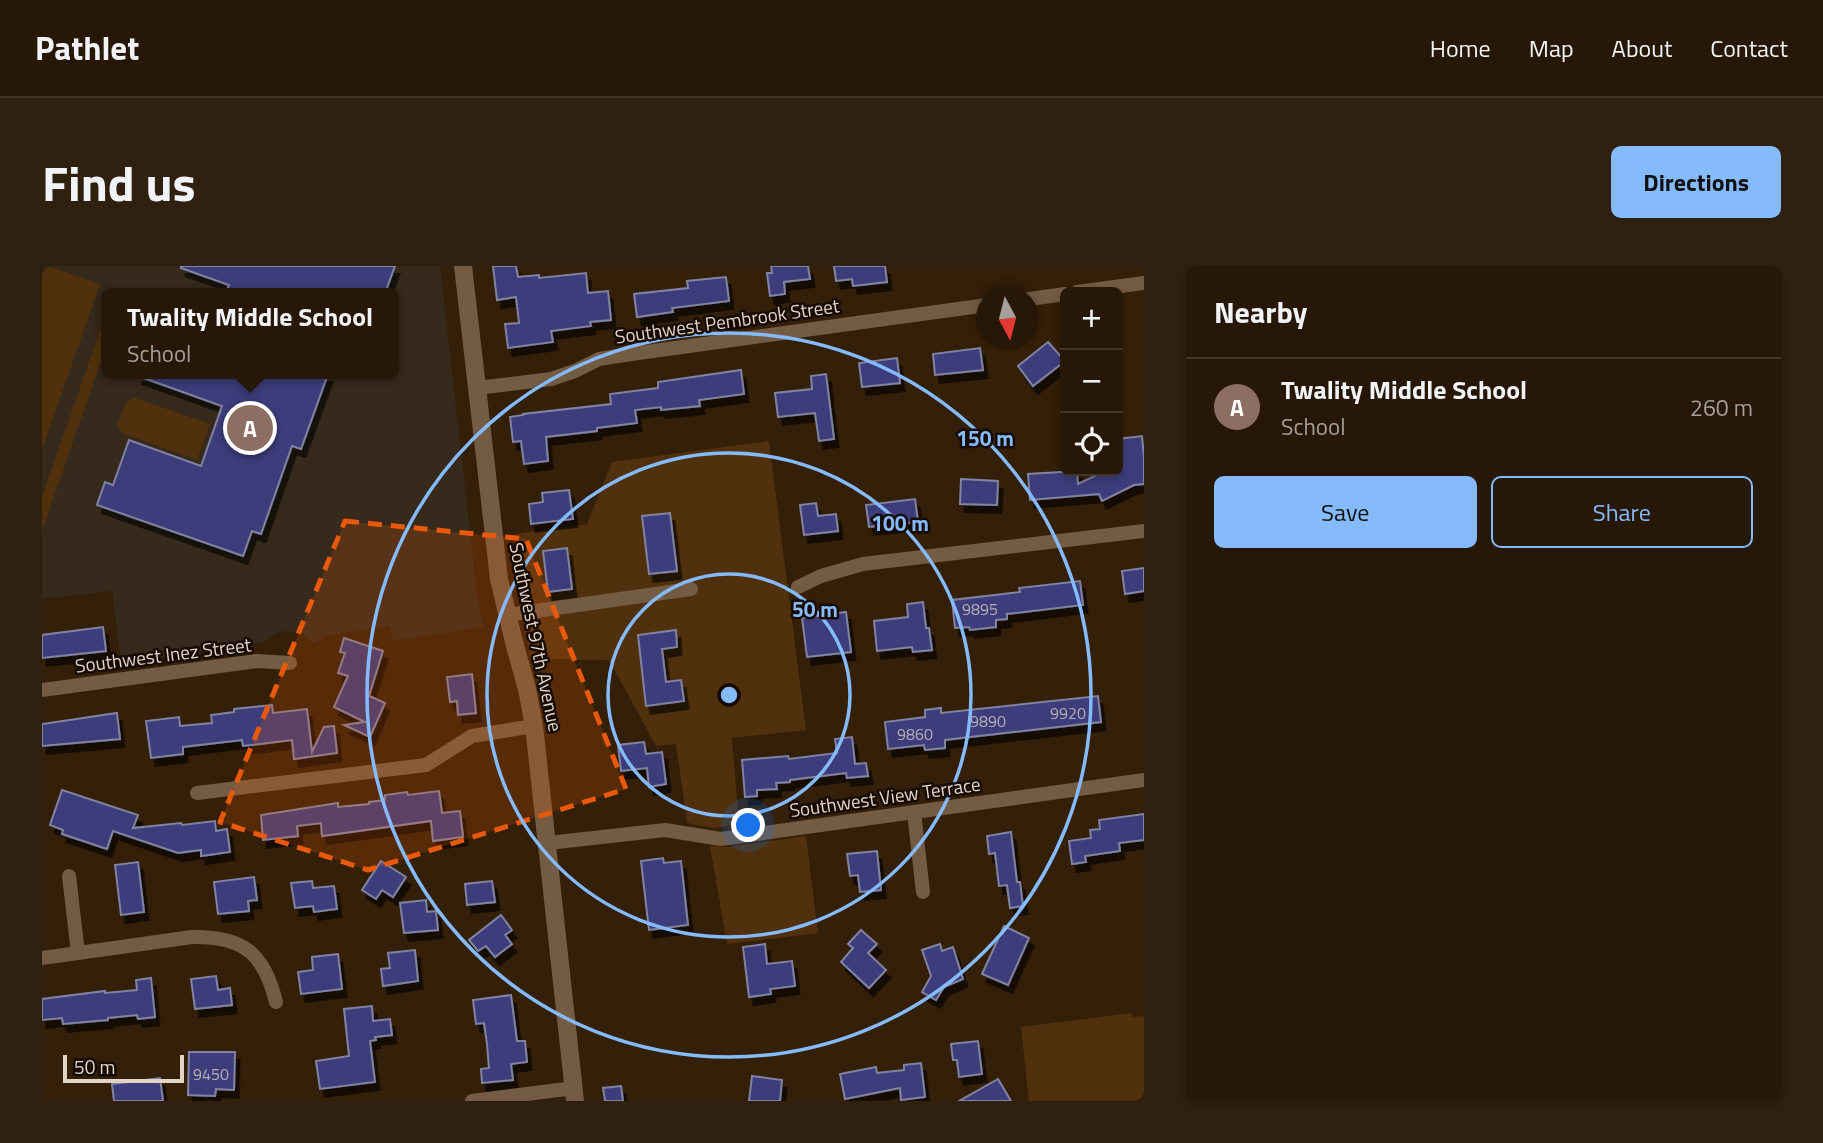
<!DOCTYPE html>
<meta charset="utf-8">
<style>
:root{--surface:#271706;--page:#2f2010;--text:#f1f3f6;--muted:#a49f9b;--line:#433628;--accent:#85bbfb}
body{margin:0;font-family:"Titillium Web",sans-serif;background:var(--page);color:var(--text)}
.controls{position:absolute;right:21px;top:21px;display:grid;overflow:hidden;border-radius:10px;box-shadow:0 4px 10px #0003}
.controls button{width:63px;height:63px;display:grid;place-items:center;padding:0;border:0;border-bottom:2px solid var(--line);background:var(--surface);color:var(--text);font:35px sans-serif}
.compass{position:absolute;left:934px;top:21px;width:63px;height:63px;border-radius:50%;background:var(--surface);box-shadow:0 4px 10px #0003;rotate:173deg}
.scale{position:absolute;left:21px;bottom:18px;width:121px;box-sizing:border-box;padding-left:7px;border:4px solid #e1d3c5;border-top:0;font-size:19px;line-height:24px;white-space:nowrap;color:#e1d3c5;-webkit-text-stroke:5px #150b04;paint-order:stroke}
.you{position:absolute;left:707px;top:560px;width:24px;height:24px;margin:-18px;border:5px solid #fff;border-radius:50%;background:#1a73e8;box-shadow:0 0 0 10px #1a73e833}
.badge{display:grid;place-items:center;width:46px;height:46px;border-radius:50%;background:var(--accent);color:#fff;font-size:23px;font-weight:700}
.pin{position:absolute;translate:-50% -50%;border:4px solid #fff;box-shadow:0 2px 7px #0006}
.popup{position:absolute;left:59px;top:22px;width:298px;height:91px;box-sizing:border-box;display:grid;place-content:center;border-radius:10px;background:var(--surface);filter:drop-shadow(0 2px 5px #0005);font-size:23px;white-space:nowrap;color:var(--muted)}
.popup b{font-size:26px;color:var(--text)}
.popup::after{content:'';position:absolute;left:50%;top:100%;margin-left:-14px;border:14px solid transparent;border-top-color:var(--surface)}
.list{margin:0;padding:0;list-style:none}
h2{display:flex;justify-content:space-between;align-items:center;height:91px;margin:0;padding:0 28px;font-size:30px}
h2 small{font-size:23px;font-weight:400;color:var(--muted)}
.list li{display:grid;grid-template-columns:46px 1fr auto;gap:21px;align-items:center;box-sizing:border-box;height:98px;padding:0 28px;border-top:2px solid var(--line)}
.list b{display:block;font-size:26px;white-space:nowrap}
.list p{margin:0;font-size:23px;white-space:nowrap;color:var(--muted)}
.list em{font-size:23px;font-style:normal;color:var(--muted)}
.actions{display:flex;gap:14px;padding:21px 28px}
.actions a{flex:1;padding:16px 0;border:2px solid var(--accent);border-radius:10px;text-align:center;font-size:24px;color:var(--accent)}
.actions .main{background:var(--accent);color:#111}
.icon{flex:none;width:38px;height:38px;fill:none;stroke:currentColor;stroke-width:2;stroke-linecap:round;stroke-linejoin:round}
.map{position:relative;flex:none;width:1102px;height:835px;overflow:hidden;border-radius:10px}
header{display:flex;align-items:center;gap:42px;box-sizing:border-box;height:98px;padding:0 35px;background:var(--surface);border-bottom:2px solid var(--line)}
header strong{font-size:33px}
nav{display:flex;gap:38px;margin-inline-start:auto;font-size:24px}
.intro{display:flex;align-items:center;justify-content:space-between;box-sizing:border-box;height:168px;padding:0 42px}
h1{margin:0;font-size:49px}
.button{padding:18px 32px;border-radius:10px;background:var(--accent);color:#111;font-size:24px;font-weight:700}
main{display:flex;gap:42px;padding:0 42px}
aside{flex:1;background:var(--surface);border-radius:10px;box-shadow:0 4px 10px #0003}
.map>svg:first-child{display:block}
.education{fill:#352a1b;fill-rule:evenodd}
.green{fill:#51310d}
.building{fill:#3d3c7b;stroke:#8183a3;stroke-width:2;filter:url(#shadow)}
.lines{fill:none;stroke-linecap:round;stroke-linejoin:round}
.minor{stroke:#745c44;stroke-width:14}
.tertiary{stroke:#745c44;stroke-width:18}
.marked{fill:#e8590c;fill-opacity:0.2;stroke:#e8590c;stroke-width:5;stroke-dasharray:14 9;stroke-linejoin:round}
.ring{fill:none;stroke:#85bbfb;stroke-width:3.5}
.labels{text-anchor:middle;stroke-width:5;stroke-linejoin:round;paint-order:stroke}
.number-label{font-size:16px;fill:#b8adb2}
.street-label{font-size:19px;fill:#e1d3c5;stroke:#150b04}
.centre{fill:#85bbfb;stroke:#150b04;stroke-width:3.5}
.ring-label{font-size:21px;text-anchor:middle;font-weight:bold;fill:#85bbfb;stroke:#150b04;stroke-width:5;stroke-linejoin:round;paint-order:stroke}
</style>
<header>
<strong>Pathlet</strong>
<nav><a>Home</a><a>Map</a><a>About</a><a>Contact</a></nav>
</header>
<div class="intro"><h1>Find us</h1><a class="button">Directions</a></div>
<main>
<div class="map">
<svg width="1102" height="835" viewBox="0 0 1102 835">
<defs>
<filter id="shadow"><feDropShadow dx="4.5" dy="8" stdDeviation="0" flood-color="#0009"/></filter>
</defs>
<rect width="100%" height="100%" fill="#341f08"/>
<path class="education" d="M0 0H398L435 327 441 361 350 375 348 360 285 370 272 377 261 368 244 365 233 368 220 377 79 397 70 325 0 333ZM64 27H352V108H64Z"/>
<g class="green">
<path d="M0 0H6L58 18 0 184Z"/>
<path d="M64 47V81L0 265V231Z"/>
<path d="M93 132 168 158 155 194 80 167 75 160 84 136Z"/>
<path d="M727 175 764 464 690 472 697 558 672 562 645 557 634 478 614 480 567 394 489 393 477 331 473 268 545 258 570 196Z"/>
<path d="M764 570 776 667 685 678 668 580 685 581Z"/>
<path d="M1090 747 1091 751 1102 750V835H987L979 761Z"/>
</g>
<g class="building">
<path d="M139 0H353L343 27H184L187 19 139 2Z"/>
<path d="M451 0H474L476 11 497 9V12L544 7 546 27 566 25 569 54 548 56 549 60 509 65 511 76 466 82 463 58 477 57 474 31 455 34Z"/>
<path d="M729 0H766L768 13 742 16 743 28 728 30 725 7H730Z"/>
<path d="M792 0H843L845 16 811 20 810 13 794 15Z"/>
<path d="M684 11 687 35 630 42 631 46 595 51 592 28 646 22 645 15Z"/>
<path d="M1006 76 1023 95 991 120 976 100Z"/>
<path d="M938 82 941 104 893 109 891 88Z"/>
<path d="M855 92 858 117 820 121 817 97Z"/>
<path d="M699 104 702 128 657 134 658 140 619 144V141L593 144 595 157 555 162V165L504 171 506 195 482 198 479 175 471 176 468 151 481 149V148L569 138 568 128 616 122V116Z"/>
<path d="M96 108H286L259 183 250 180 219 268 210 265 201 290 55 239 63 216 71 219 87 174 159 200 180 140 96 110Z"/>
<path d="M784 108 792 173 777 175 773 147 736 151 733 127 770 123 769 110Z"/>
<path d="M1100 170 1102 191V218L1092 219 1060 235 1057 228 988 234 986 208 1035 205 1036 218 1063 205H1076V173Z"/>
<path d="M919 213 956 215 955 239 918 238Z"/>
<path d="M527 224 531 253 489 258 487 238 501 236 500 227Z"/>
<path d="M873 233 876 256 827 261 824 239Z"/>
<path d="M774 237 776 250 794 248 796 265 762 269 758 239Z"/>
<path d="M628 247 635 305 607 308 600 250Z"/>
<path d="M525 282 530 323 506 326 501 285Z"/>
<path d="M1102 302V325L1083 328 1080 305Z"/>
<path d="M1038 315 1041 339 965 348V353L954 354V361L928 364 927 361 913 362 910 334 978 326 977 322Z"/>
<path d="M881 336 884 362H887L890 384 871 386 870 381 835 385 832 355 866 351 865 338Z"/>
<path d="M804 346 809 386 765 391 760 352Z"/>
<path d="M61 361 64 385 0 392V369Z"/>
<path d="M634 364 635 381 620 383 624 416 639 414 642 435 604 440 596 369Z"/>
<path d="M302 372 341 385 327 430 343 437 328 471 302 459 323 456 292 441 306 410 296 407 303 387 298 386Z"/>
<path d="M430 408 434 447 416 449 415 435 408 436 405 411Z"/>
<path d="M1056 430 1059 456 903 474V482L883 484 882 479 846 483 843 456 883 451V444L899 442V447Z"/>
<path d="M230 439 231 447 265 443 270 486 282 461 292 460 295 487 252 493 250 474 201 480 200 474 141 481V488L109 492 104 455 137 451 138 460 170 457 169 449 192 446V443Z"/>
<path d="M75 447 78 473 0 480V458Z"/>
<path d="M810 471 813 498 824 497 826 510 805 512 804 507 748 514V516L734 517 735 523 715 524V530L703 531 700 494 746 490 747 493 795 487 793 473Z"/>
<path d="M602 476 604 488 620 486 624 518 607 521 605 502 579 505 576 479Z"/>
<path d="M20 524 96 549 91 562 139 557 140 559 173 555 174 565 185 563 188 586 159 590V584L136 587 71 565 65 583 20 568 21 564 8 559Z"/>
<path d="M397 525 400 547 418 545 421 571 391 575 389 555 280 570 279 557 255 560 256 570 221 574 219 549 296 537V541L327 538V536L343 534V529L365 526 366 529Z"/>
<path d="M1102 548V574L1077 577 1078 585 1043 590 1044 596 1030 598 1027 575 1049 572 1048 564 1058 563 1057 554Z"/>
<path d="M969 566 975 616H978L981 640 968 642 965 619 957 620 953 587 947 588 945 570Z"/>
<path d="M835 585 839 624 818 626 816 609 808 610 805 588Z"/>
<path d="M621 592 622 597 639 595 646 659 607 664 599 595Z"/>
<path d="M339 595 364 611 351 631 340 624 334 633 320 624Z"/>
<path d="M96 596 102 646 79 649 73 599Z"/>
<path d="M212 611 215 634 206 635 207 645 176 648 172 616Z"/>
<path d="M270 615 271 622 292 620 295 643 272 646 271 640 253 642 249 617Z"/>
<path d="M450 615 453 636 425 639 423 618Z"/>
<path d="M384 634 385 646 394 645 396 664 362 667 358 637Z"/>
<path d="M459 649 470 664 463 669 470 678 453 691 444 680 436 685 427 674Z"/>
<path d="M962 660 987 672 966 719 940 708Z"/>
<path d="M819 664 835 678 826 687 844 704 827 722 799 696 811 682 806 678Z"/>
<path d="M723 678 725 698 750 695 753 720 728 723 729 728 707 731 701 681Z"/>
<path d="M898 678 900 685 911 681 921 713 902 721 894 734 880 726 889 710 880 684Z"/>
<path d="M373 684 376 715 341 720 339 703 348 702 346 687Z"/>
<path d="M296 688 300 723 259 728 256 706 271 704 270 691Z"/>
<path d="M174 710 176 724 188 722 190 739 153 743 149 713Z"/>
<path d="M109 712 113 751 96 753 95 749 66 752V754L21 758 20 752 0 754V733L63 725V727L95 724 94 714Z"/>
<path d="M469 729 475 775H483L485 796 469 798 471 814 440 817 439 803 447 802 445 778 442 757 434 758 431 734Z"/>
<path d="M330 740 331 755 348 753 350 769 333 771 334 774 328 775 333 816 278 823 274 795 307 790 302 743Z"/>
<path d="M936 775 940 808 917 811 915 794H911L909 778Z"/>
<path d="M147 786H193L192 824 174 823 173 830 146 829Z"/>
<path d="M879 797 883 831 859 834 858 822 803 833 798 808 834 801 835 807 862 804V799Z"/>
<path d="M710 810 740 814 738 835H707Z"/>
<path d="M118 812 121 835H72L70 818Z"/>
<path d="M956 813 969 835H917Z"/>
<path d="M579 820 581 835H563L561 822Z"/>
</g>
<g class="lines">
<g class="minor">
<path d="M1035 26 1102 17"/>
<path d="M987 33 1023 28"/>
<path d="M435 122 509 113 533 105 557 93 582 89 945 39"/>
<path d="M756 321 779 310 821 298 1102 265"/>
<path d="M465 349 649 323"/>
<path d="M0 424 215 395 248 397"/>
<path d="M155 527 384 499 430 470 492 460"/>
<path d="M872 546 881 626"/>
<path d="M506 577 623 564 679 573 1102 514"/>
<path d="M27 610 36 687"/>
<path d="M0 692 150 671C201 670 222 687 234 736"/>
<path d="M430 835 532 822"/>
</g>
<path class="tertiary" d="M421 0 457 313 472 376 485 423 492 460 533 835"/>
</g>
<path class="marked" d="M303 255 484 273 584 523 326 604 178 556Z"/>
<g class="ring">
<circle cx="687" cy="429" r="121"/>
<circle cx="687" cy="429" r="242"/>
<circle cx="687" cy="429" r="362"/>
</g>
<g class="labels">
<g class="number-label">
<text x="938" y="349">9895</text>
<text x="1026" y="453">9920</text>
<text x="946" y="461">9890</text>
<text x="873" y="474">9860</text>
<text x="169" y="814">9450</text>
</g>
<g class="street-label">
<text transform="translate(685 55) rotate(-8)" y="7">Southwest Pembrook Street</text>
<text transform="translate(494 371) rotate(78)" y="7">Southwest 97th Avenue</text>
<text transform="translate(121 389) rotate(-7)" y="7">Southwest Inez Street</text>
<text transform="translate(843 531) rotate(-8)" y="7">Southwest View Terrace</text>
</g>
</g>
<circle cx="687" cy="429" r="10" class="centre"/>
<g class="ring-label">
<text x="943" y="180">150 m</text>
<text x="858" y="265">100 m</text>
<text x="773" y="351">50 m</text>
</g>
</svg>
<div class="controls">
<button>+</button>
<button>−</button>
<button><svg class="icon" aria-label="locate" viewBox="0 0 24 24"><circle cx="12" cy="12" r="6"/><path d="M12 2v4M12 18v4M2 12h4M18 12h4"/></svg></button>
</div>
<svg class="compass" viewBox="-18 -18 36 36"><path d="M0-13l5 13h-10z" fill="#e53935"/><path d="M0 13l5-13h-10z" fill="#a49f9b"/></svg>
<div class="scale">50 m</div>
<div class="you"></div>
<div class="pin badge" style="left:208px;top:162px;background:#8d6e63">A</div>
<div class="popup"><b>Twality Middle School</b>School</div>
</div>
<aside>
<h2>Nearby<small></small></h2>
<ul class="list">
<li><span class="badge" style="background:#8d6e63">A</span><div><b>Twality Middle School</b><p>School</p></div><em>260 m</em></li>
</ul>
<div class="actions"><a class="main">Save</a><a>Share</a></div>
</aside>
</main>
